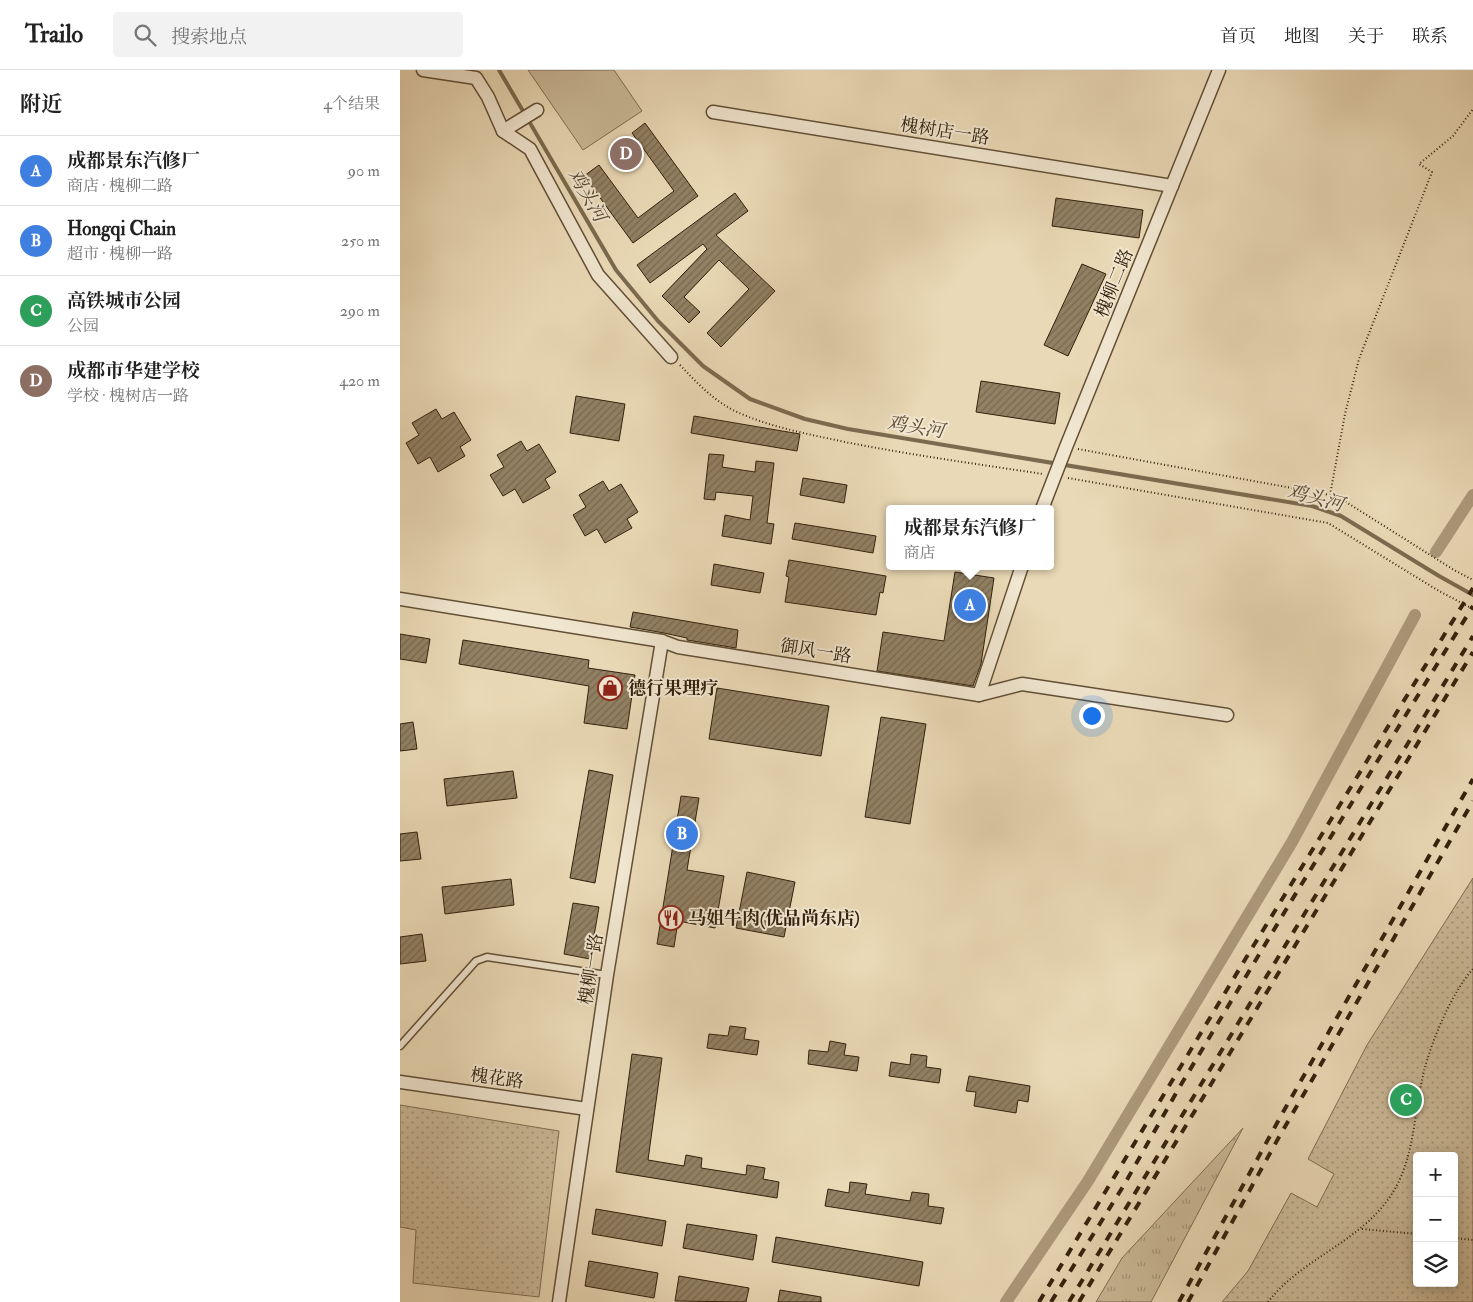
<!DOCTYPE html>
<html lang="zh">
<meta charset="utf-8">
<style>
:root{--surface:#fff;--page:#f2f2f2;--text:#222;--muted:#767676;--line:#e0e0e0;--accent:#0f766e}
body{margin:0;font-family:"IM FELL Double Pica","Noto Serif SC",serif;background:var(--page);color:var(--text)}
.controls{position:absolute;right:15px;bottom:15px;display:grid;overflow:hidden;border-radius:5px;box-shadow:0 2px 12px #0003}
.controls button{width:45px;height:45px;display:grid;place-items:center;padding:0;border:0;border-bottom:1px solid var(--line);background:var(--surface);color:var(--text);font:25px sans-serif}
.you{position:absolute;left:691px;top:645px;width:18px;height:18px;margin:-12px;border:4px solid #fff;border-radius:50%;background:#1a73e8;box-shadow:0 0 0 8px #1a73e833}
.badge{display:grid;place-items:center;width:32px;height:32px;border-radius:50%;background:var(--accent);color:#fff;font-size:16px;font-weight:700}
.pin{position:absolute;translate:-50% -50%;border:2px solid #fff;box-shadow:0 1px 5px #0006}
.popup{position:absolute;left:486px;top:435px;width:168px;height:65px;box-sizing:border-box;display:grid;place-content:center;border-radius:5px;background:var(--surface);filter:drop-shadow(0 1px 4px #0005);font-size:16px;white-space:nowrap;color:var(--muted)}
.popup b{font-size:19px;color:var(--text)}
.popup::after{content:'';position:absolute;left:50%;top:100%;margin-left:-10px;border:10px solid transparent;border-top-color:var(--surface)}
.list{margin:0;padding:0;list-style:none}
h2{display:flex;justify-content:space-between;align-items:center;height:65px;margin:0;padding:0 20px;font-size:21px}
h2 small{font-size:16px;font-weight:400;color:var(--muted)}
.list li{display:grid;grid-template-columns:32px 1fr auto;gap:15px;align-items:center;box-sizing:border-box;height:70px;padding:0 20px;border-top:1px solid var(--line)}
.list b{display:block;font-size:19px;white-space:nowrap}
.list p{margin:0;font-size:16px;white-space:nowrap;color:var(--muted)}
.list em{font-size:16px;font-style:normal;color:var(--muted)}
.icon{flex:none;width:28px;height:28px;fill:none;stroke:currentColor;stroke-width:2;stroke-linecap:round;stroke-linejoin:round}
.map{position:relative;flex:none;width:1073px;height:1232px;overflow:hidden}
header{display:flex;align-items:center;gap:30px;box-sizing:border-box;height:70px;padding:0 25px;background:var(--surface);border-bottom:1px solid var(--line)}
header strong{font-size:24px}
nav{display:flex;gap:28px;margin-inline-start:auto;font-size:18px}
.search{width:350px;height:45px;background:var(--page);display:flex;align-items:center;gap:12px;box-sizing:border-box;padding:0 18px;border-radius:5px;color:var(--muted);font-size:19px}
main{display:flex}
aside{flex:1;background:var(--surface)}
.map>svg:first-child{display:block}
.grass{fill:url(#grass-tufts);stroke:#7f6e52}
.park{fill:url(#park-dots);stroke:#7f6e52;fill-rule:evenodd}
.pitch{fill:#cbba99;stroke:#7f6e52}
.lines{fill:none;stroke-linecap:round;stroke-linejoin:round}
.stream{stroke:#7c6a4f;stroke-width:4}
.canal{stroke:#ac9a7c;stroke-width:12}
.building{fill:url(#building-hatch);stroke:#33210c}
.lane-casing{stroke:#614f36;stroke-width:9}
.street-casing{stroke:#614f36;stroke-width:15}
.path{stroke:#33210c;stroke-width:2;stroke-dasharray:1 2.5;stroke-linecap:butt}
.lane{stroke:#f1e6d0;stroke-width:6}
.street{stroke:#f1e6d0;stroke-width:12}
.rail{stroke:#33210c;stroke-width:4;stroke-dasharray:9 9;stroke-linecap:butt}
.labels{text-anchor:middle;stroke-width:4;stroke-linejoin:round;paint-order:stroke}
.street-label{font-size:18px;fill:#33210c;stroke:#f1e6d0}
.poi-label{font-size:18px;font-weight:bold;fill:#33210c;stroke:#f1e6d0;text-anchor:start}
.water-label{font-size:19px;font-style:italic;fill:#5d4b33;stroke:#f1e6d0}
</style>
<header>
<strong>Trailo</strong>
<div class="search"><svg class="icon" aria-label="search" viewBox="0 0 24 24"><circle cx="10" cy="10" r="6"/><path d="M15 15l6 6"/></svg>搜索地点</div>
<nav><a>首页</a><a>地图</a><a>关于</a><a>联系</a></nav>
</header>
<main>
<aside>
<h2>附近<small>4个结果</small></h2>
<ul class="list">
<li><span class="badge" style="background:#3f7fe0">A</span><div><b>成都景东汽修厂</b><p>商店 · 槐柳二路</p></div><em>90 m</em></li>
<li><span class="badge" style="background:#3f7fe0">B</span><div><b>Hongqi Chain</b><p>超市 · 槐柳一路</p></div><em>250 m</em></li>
<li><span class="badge" style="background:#2e9e5b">C</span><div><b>高铁城市公园</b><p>公园</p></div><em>290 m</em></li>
<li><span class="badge" style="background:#8d6e63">D</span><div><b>成都市华建学校</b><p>学校 · 槐树店一路</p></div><em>420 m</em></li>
</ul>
</aside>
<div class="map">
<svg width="1073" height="1232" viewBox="0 0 1073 1232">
<defs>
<pattern id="grass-tufts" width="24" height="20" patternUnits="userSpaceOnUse" patternTransform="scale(1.25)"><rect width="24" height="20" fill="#cbba99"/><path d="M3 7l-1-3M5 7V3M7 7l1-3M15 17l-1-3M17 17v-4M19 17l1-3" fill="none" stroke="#a5977b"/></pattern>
<pattern id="park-dots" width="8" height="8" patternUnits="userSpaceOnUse" patternTransform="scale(1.25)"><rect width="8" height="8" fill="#cbba99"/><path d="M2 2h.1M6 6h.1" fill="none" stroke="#a5977b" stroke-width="1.8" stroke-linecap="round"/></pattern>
<pattern id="building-hatch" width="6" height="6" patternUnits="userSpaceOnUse" patternTransform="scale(1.25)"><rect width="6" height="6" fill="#928164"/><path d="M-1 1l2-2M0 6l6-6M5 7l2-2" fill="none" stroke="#786951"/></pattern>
</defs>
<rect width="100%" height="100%" fill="#ead9b6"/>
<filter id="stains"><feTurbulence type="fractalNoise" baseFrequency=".004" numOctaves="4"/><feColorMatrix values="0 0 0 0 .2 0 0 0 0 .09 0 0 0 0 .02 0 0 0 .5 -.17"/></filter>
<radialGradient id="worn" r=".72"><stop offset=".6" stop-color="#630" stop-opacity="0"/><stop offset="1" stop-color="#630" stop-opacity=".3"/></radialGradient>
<path class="grass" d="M843 1058 751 1232H696L722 1188Z"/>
<g class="park">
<path d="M1073 808V1232H822L848 1201 891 1123 917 1137 934 1104 908 1089 967 975ZM1017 1086H1054V1213H1017Z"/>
<path d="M0 1035 159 1061 139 1227 13 1213 16 1160 0 1157Z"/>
</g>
<path class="pitch" d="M128 0H214L242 41 183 80Z"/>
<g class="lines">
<path class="stream" d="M99 0 216 200 258 251 303 296 350 329 405 349 448 359 912 436 941 446 1039 506 1073 525"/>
<g class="canal">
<path d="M1036 482 1073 425"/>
<path d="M606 1232 688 1111 892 772 1015 545"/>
</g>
</g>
<g class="building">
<path d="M245 53 298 126 233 173 184 106 199 95 238 148 274 121 232 63Z"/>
<path d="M335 123 348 141 316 165 375 221 321 277 307 263 349 219 319 190 284 227 300 242 289 253 262 226 307 179 303 174 250 213 237 195Z"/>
<path d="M656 128 743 140 739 168 652 156Z"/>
<path d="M682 194 706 204 668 286 644 275Z"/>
<path d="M581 311 660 323 655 354 576 342Z"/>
<path d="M176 326 225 334 219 371 170 363Z"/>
<path d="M36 339 42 349 54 342 71 370 60 377 65 386 38 402 30 387 18 394 6 373 19 365 12 353Z"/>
<path d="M294 346 400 364 397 381 291 363Z"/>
<path d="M121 371 127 381 139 374 156 402 145 409 150 418 123 433 115 419 103 426 90 405 104 397 97 385Z"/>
<path d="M309 384 324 385 322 397 355 402 356 391 374 393 367 453 374 454 371 474 322 466 325 445 350 450 353 426 316 422 315 430 304 429Z"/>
<path d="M403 408 447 415 444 433 400 425Z"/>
<path d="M203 411 209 421 221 414 238 442 227 449 232 458 205 473 197 459 185 466 173 445 186 437 179 425Z"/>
<path d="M395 453 476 466 473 483 392 469Z"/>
<path d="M389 490 486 506 483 523 480 522 476 545 385 532 389 507 386 506Z"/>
<path d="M314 494 364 503 360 523 311 515Z"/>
<path d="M555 502 594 508 581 594 573 616 477 601 483 562 544 571Z"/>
<path d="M233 542 338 560 336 578 287 570V568L264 563 230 557Z"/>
<path d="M0 564 30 569 26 593 0 589Z"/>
<path d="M63 570 189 590 188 598 235 605 227 659 184 653 189 616 59 594Z"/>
<path d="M317 618 429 636 421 686 309 669Z"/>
<path d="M481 647 526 654 510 754 465 747Z"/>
<path d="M13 652 17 679 0 681V654Z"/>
<path d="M189 700 213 705 195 813 170 808Z"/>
<path d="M113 701 117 728 47 736 44 709Z"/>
<path d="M281 726 299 728 287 800 324 806 315 858 278 851 274 877 257 874Z"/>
<path d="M17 762 21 789 0 791V764Z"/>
<path d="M347 802 395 812 384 867 336 858Z"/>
<path d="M111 809 114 835 45 844 42 817Z"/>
<path d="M173 833 199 837 190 889 164 884Z"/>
<path d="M22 864 26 891 0 894V867Z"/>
<path d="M330 956 346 958 344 969 359 971 357 985 307 978 309 964 328 966Z"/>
<path d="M430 971 446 974 444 985 459 987 457 1001 408 994 409 980 428 982Z"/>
<path d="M232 984 262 988 248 1090 284 1096 286 1085 302 1088 301 1098 346 1105 347 1095 365 1098 363 1109 379 1112 377 1128 216 1102Z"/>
<path d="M511 984 527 986 526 997 541 999 539 1013 489 1006 491 992 510 995Z"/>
<path d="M569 1006 630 1016 628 1032 618 1030 616 1043 574 1036 576 1022 566 1021Z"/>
<path d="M450 1112 467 1114 465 1124 510 1131 512 1122 529 1124 528 1136 544 1138 541 1154 425 1136 428 1119 449 1123Z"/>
<path d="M196 1139 266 1151 262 1176 192 1164Z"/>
<path d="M287 1154 357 1165 353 1190 283 1178Z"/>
<path d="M376 1167 523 1192 519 1216 372 1192Z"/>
<path d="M189 1191 258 1203 254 1228 185 1216Z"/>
<path d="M279 1206 349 1218 346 1232 275 1231Z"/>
<path d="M380 1220 421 1227V1232H378Z"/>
</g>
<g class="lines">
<defs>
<path id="lane" d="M0 976 76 891 87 887 207 905"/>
<g id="street">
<path d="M23 0 76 8 88 27 103 61 130 79 198 205 271 287"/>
<path d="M313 42 772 116"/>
<path d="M103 61 137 40"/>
<path d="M642 439 666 377 819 0"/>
<path d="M0 529 262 571 278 577 579 625 622 614 827 645"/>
<path d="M579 625 622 496"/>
<path d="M0 1012 187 1039"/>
<path d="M159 1232 207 905 262 571"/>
</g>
</defs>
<use href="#lane" class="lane-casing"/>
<use href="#street" class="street-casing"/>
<g class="path">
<path d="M280 295C297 313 313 330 335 341 369 357 408 364 445 372 511 385 577 394 643 404"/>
<path d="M678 379 930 425 946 432 1054 500 1073 510"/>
<path d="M668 408 928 453 1039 521 1073 539"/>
<path d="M930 425 945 344 959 289 1032 102 1019 94 1053 66 1073 39"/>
<path d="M962 1159 1017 1164"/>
<path d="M1054 1168 1073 1170"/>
<path d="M868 1232C906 1183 972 1170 1000 1109 1015 1075 1015 1037 1024 1001 1032 970 1052 922 1073 899"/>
</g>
<use href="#lane" class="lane"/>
<use href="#street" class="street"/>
<g class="rail">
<path d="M639 1232 846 888 1073 518"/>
<path d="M651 1232 724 1115 779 1018 890 833 1073 536"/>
<path d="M669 1232 1073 566"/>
<path d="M679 1232 1073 582"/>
<path d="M779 1232 882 1044 1073 709"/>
<path d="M788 1232 879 1067 1073 731"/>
</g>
</g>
<defs>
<symbol id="shop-ring" viewBox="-11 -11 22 22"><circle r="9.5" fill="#f1e6d0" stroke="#8f2418" stroke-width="1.5"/><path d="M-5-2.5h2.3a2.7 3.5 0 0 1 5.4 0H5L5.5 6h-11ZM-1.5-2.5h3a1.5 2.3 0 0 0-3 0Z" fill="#8f2418"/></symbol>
<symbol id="restaurant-ring" viewBox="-11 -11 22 22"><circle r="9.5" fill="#f1e6d0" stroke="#8f2418" stroke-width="1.5"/><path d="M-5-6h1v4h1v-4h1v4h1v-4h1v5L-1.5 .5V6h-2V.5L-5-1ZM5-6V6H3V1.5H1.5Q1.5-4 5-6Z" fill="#8f2418"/></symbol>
</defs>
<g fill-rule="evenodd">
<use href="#shop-ring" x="196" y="604" width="28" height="28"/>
<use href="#restaurant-ring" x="257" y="834" width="28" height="28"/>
</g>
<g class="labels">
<g class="street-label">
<text transform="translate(545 61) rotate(9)" y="6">槐树店一路</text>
<text transform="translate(714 213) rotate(-68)" y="6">槐柳二路</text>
<text transform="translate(416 581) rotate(9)" y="6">御风一路</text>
<text transform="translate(191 899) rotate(-81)" y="6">槐柳一路</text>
<text transform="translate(97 1008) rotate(8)" y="6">槐花路</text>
</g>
<g class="poi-label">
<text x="228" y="624">德行果理疗</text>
<text x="288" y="854">马姐牛肉(优品尚东店)</text>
</g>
<g class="water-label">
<text transform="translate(188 125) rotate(60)" y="7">鸡头河</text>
<text transform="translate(516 356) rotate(9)" y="7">鸡头河</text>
<text transform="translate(916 427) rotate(15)" y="7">鸡头河</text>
</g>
</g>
<rect width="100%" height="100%" filter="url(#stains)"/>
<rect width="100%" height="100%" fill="url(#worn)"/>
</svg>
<div class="controls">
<button>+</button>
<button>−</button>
<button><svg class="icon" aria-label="layers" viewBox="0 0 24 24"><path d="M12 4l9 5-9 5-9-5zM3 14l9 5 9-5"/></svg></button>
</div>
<div class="you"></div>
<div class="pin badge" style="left:570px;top:535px;background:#3f7fe0">A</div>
<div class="popup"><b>成都景东汽修厂</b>商店</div>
<div class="pin badge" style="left:282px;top:764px;background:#3f7fe0">B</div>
<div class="pin badge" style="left:1006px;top:1030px;background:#2e9e5b">C</div>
<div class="pin badge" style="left:226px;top:84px;background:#8d6e63">D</div>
</div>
</main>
